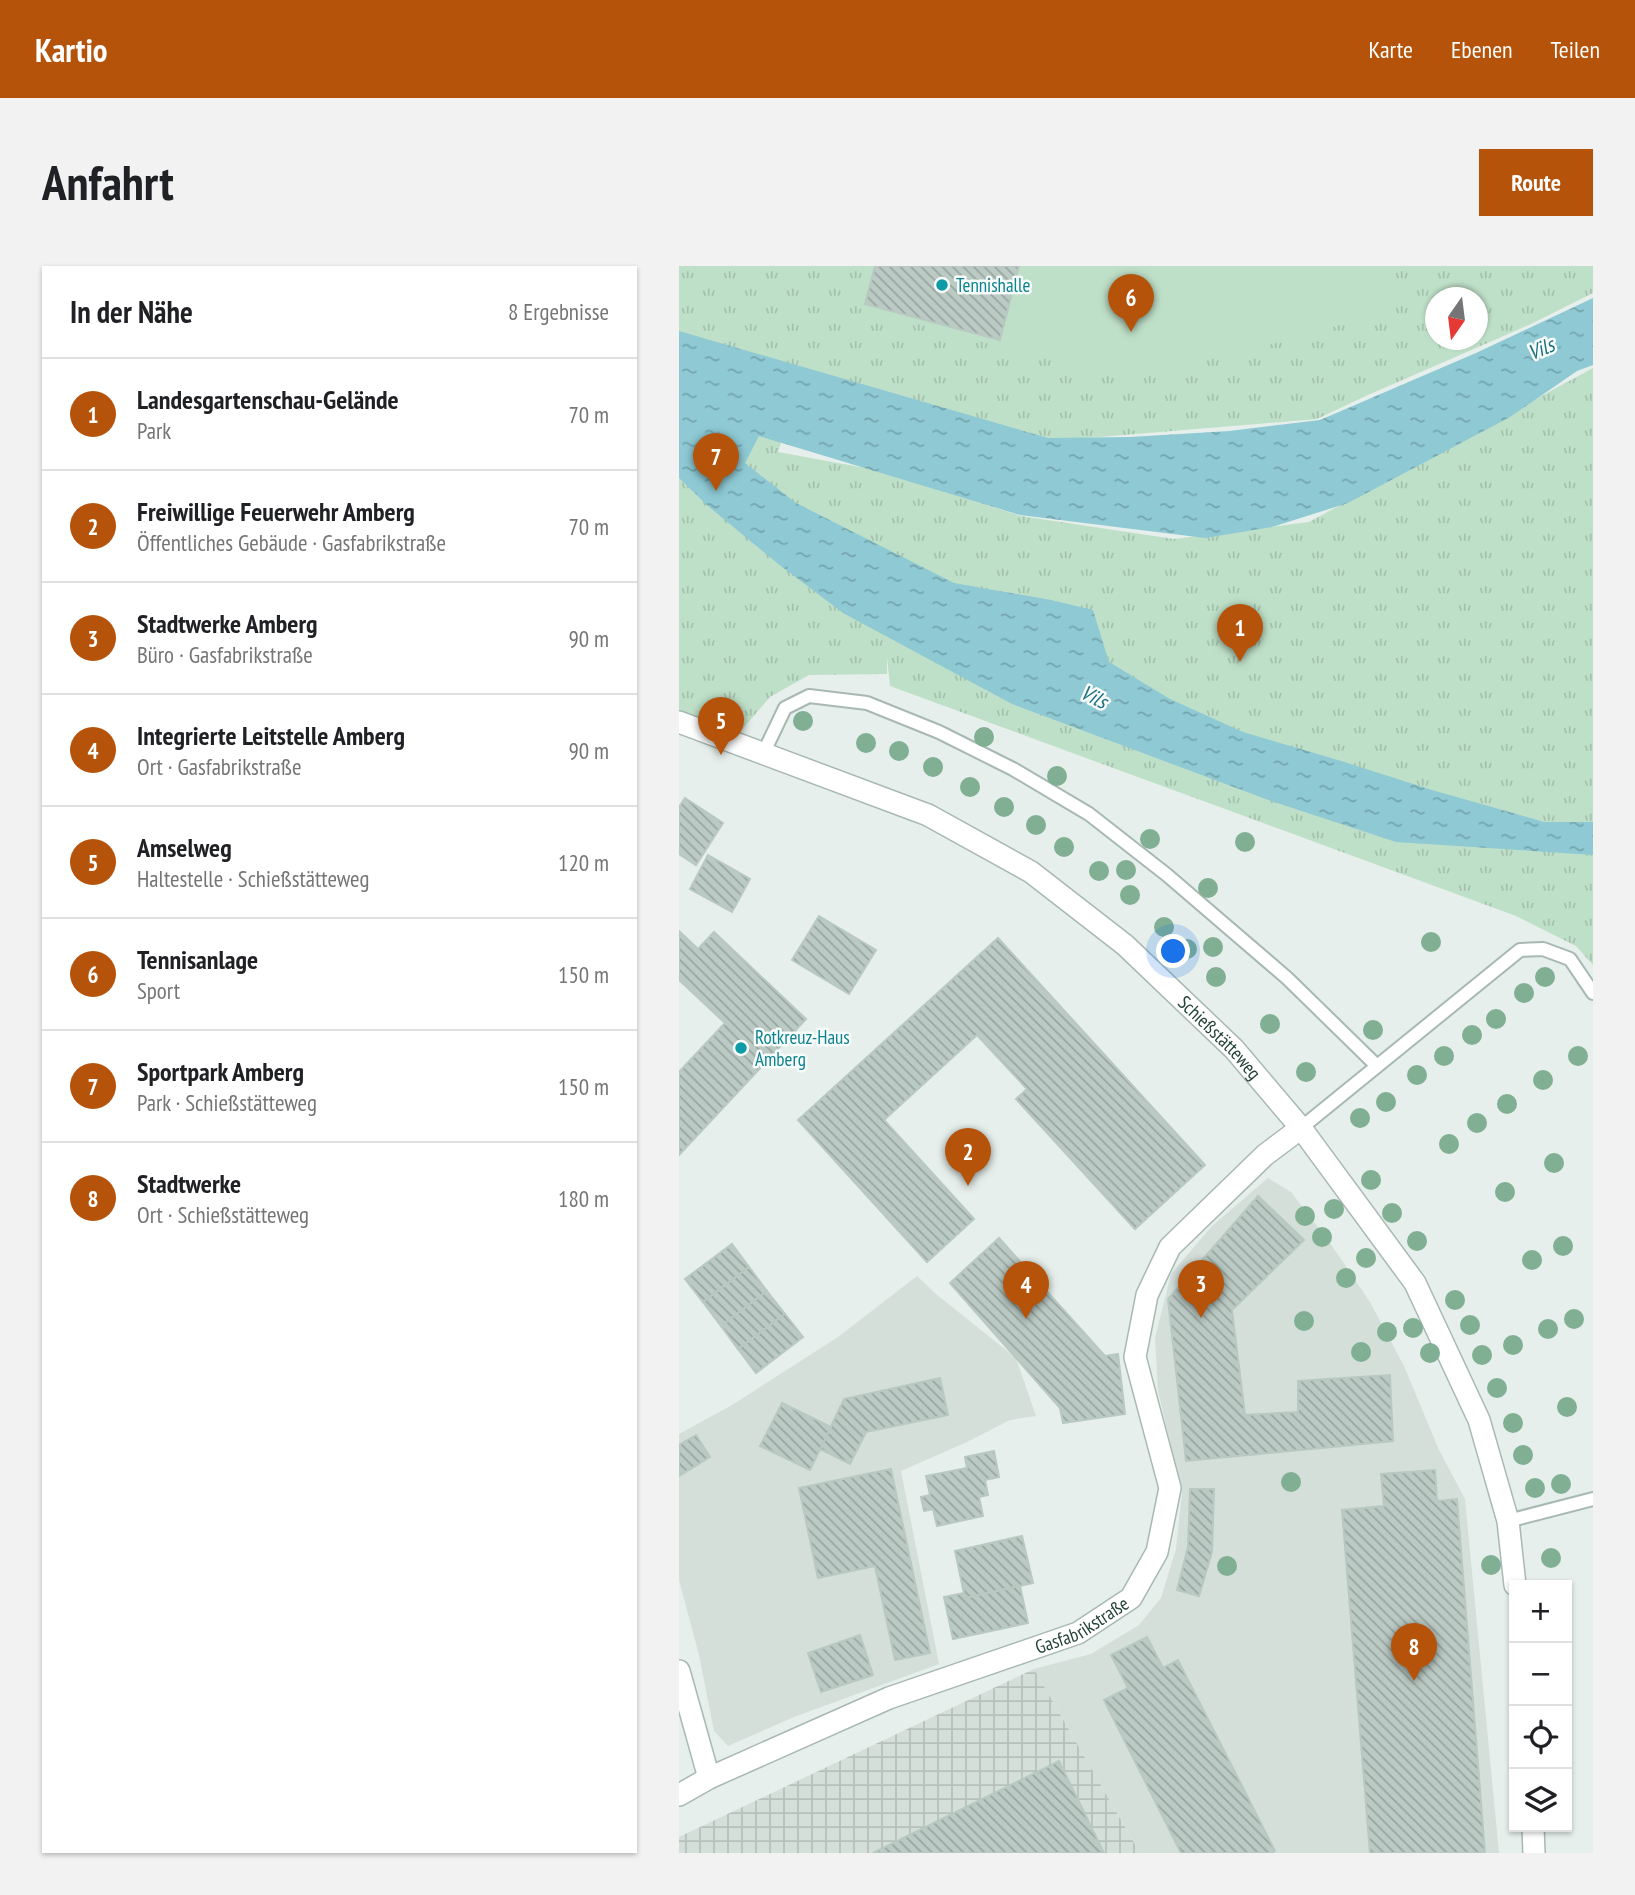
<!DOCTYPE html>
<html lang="de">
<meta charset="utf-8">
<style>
:root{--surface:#fff;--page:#f2f2f2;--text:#202124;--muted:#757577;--line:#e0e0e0;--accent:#b45309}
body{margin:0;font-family:"PT Sans Narrow",sans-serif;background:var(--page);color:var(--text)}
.controls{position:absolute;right:21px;bottom:21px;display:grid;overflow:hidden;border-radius:0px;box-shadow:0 2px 5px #0004}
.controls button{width:63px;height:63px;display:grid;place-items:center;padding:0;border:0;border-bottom:2px solid var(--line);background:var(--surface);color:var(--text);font:35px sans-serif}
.compass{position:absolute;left:746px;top:21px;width:63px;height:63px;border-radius:50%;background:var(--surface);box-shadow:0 2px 5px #0004;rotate:194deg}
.you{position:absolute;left:495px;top:686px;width:24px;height:24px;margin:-18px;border:5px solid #fff;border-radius:50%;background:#1a73e8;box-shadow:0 0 0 10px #1a73e833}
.badge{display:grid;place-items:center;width:46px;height:46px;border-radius:50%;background:var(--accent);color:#fff;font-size:23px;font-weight:700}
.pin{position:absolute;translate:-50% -58px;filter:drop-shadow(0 2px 4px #0008)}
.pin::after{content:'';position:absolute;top:37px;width:24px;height:21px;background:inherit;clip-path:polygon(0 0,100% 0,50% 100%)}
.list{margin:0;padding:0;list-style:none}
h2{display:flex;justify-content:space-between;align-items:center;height:91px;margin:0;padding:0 28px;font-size:30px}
h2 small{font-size:23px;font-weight:400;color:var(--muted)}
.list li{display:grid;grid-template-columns:46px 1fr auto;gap:21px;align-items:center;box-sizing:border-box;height:112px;padding:0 28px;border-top:2px solid var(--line)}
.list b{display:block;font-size:26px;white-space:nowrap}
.list p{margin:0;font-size:23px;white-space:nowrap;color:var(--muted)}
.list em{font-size:23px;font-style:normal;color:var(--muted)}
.icon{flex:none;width:38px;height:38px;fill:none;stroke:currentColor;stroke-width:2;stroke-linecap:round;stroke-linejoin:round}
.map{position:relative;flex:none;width:914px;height:1587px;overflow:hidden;border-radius:0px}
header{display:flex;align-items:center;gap:42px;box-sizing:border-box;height:98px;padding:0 35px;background:var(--accent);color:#fff}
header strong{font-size:33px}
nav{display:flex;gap:38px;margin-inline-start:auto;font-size:24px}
.intro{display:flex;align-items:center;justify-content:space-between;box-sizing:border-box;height:168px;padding:0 42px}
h1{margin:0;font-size:49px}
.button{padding:18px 32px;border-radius:0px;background:var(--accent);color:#fff;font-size:24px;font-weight:700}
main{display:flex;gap:42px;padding:0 42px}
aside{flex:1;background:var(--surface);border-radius:0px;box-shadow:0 2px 5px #0004}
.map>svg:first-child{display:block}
.built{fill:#d4dfda}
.industrial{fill:url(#industrial-grid)}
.park{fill:url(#park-tufts);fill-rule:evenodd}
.pitch{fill:#bfe0c8}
.water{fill:url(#water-ripples)}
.building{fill:url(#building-back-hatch);stroke:#b8c9c2;stroke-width:2}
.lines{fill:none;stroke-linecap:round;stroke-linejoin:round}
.lane-casing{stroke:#a8b8b2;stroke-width:16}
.street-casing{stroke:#a8b8b2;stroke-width:24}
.lane{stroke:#fff;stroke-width:12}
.street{stroke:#fff;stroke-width:21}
.tree{fill:#80af93}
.culture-dot{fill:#0f9aa8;stroke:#f7fbf9;stroke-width:2.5}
.labels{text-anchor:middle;stroke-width:5;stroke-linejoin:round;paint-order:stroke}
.culture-label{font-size:19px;fill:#0d838f;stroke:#f7fbf9;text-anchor:start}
.street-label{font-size:19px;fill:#24423a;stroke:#f7fbf9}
.water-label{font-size:21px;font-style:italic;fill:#1c6f80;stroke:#f7fbf9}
</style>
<header>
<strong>Kartio</strong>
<nav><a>Karte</a><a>Ebenen</a><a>Teilen</a></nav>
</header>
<div class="intro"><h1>Anfahrt</h1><a class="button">Route</a></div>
<main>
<aside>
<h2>In der Nähe<small>8 Ergebnisse</small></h2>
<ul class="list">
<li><span class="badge">1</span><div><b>Landesgartenschau-Gelände</b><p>Park</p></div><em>70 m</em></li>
<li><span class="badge">2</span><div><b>Freiwillige Feuerwehr Amberg</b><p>Öffentliches Gebäude · Gasfabrikstraße</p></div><em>70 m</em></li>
<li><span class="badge">3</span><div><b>Stadtwerke Amberg</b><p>Büro · Gasfabrikstraße</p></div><em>90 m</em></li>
<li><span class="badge">4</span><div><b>Integrierte Leitstelle Amberg</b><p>Ort · Gasfabrikstraße</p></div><em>90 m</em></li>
<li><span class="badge">5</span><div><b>Amselweg</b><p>Haltestelle · Schießstätteweg</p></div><em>120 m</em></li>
<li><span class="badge">6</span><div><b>Tennisanlage</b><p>Sport</p></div><em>150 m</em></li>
<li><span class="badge">7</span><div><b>Sportpark Amberg</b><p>Park · Schießstätteweg</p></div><em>150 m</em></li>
<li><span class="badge">8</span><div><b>Stadtwerke</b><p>Ort · Schießstätteweg</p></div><em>180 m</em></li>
</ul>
</aside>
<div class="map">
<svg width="914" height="1587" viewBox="0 0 914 1587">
<defs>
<pattern id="industrial-grid" width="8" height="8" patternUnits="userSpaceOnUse" patternTransform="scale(1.75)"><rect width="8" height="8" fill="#d4dfda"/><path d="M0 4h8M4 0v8" fill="none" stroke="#b6c1bc"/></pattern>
<pattern id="park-tufts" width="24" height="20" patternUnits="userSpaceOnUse" patternTransform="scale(1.75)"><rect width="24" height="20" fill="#bfe0c8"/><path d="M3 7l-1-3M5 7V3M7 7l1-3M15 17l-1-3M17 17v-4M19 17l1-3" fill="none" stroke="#a4c1ad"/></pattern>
<pattern id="water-ripples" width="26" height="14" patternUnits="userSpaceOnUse" patternTransform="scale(1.75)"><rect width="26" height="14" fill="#8ec9d4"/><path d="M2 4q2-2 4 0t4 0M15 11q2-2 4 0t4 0" fill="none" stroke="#74a5ad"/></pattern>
<pattern id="building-back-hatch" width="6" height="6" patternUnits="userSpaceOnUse" patternTransform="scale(1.75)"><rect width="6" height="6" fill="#bbcac4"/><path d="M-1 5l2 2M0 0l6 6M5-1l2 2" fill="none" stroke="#98a6a0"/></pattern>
</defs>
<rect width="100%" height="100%" fill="#e6efeb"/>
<g class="built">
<path d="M589 912 612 926 653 980 691 1036 725 1100 760 1184 786 1233 820 1587H461L355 1403 412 1388 460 1359 482 1332 497 1283 503 1226 479 1125 476 1072 492 1008 533 960Z"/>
<path d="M238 1010 257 1028 337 1092 357 1150 331 1154 288 1176 222 1205 260 1398 115 1451 49 1480 35 1465 20 1389 0 1314V1168L53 1139 159 1071Z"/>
</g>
<path class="industrial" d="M355 1403 461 1587H0V1571Z"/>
<path class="park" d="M0 0H914V27L852 58 689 129 638 153 372 175 127 104 99 186 197 204 342 250 495 273 630 256 914 102V699L897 680 837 650 211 420 208 391V408L130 409 91 431 59 468 0 445ZM757 32H799V74H757Z"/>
<path class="pitch" d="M189 0H719L707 46 569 85 482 104 396 101 179 42Z"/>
<path class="water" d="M914 32V99L898 105 831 151 669 237 593 261 526 272 341 249 80 170 66 197 117 237 275 317 372 334 414 344 430 396 491 433 564 466 659 494 753 524 865 556H914V589L717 576 592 535 333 438 164 347 98 297 29 240 0 212V65L369 172 451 171 550 165 641 154 797 87Z"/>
<g class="building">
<path d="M196 0H340L321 74 186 38Z"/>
<path d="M6 532 44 557 17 599 0 588V541Z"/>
<path d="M29 589 71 613 53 646 11 623Z"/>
<path d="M140 650 197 684 170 728 113 694Z"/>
<path d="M0 665 19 683 35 666 127 753 0 889V806L46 757 0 714Z"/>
<path d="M319 672 526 899 456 963 337 833 348 823 298 769 205 854 295 953 248 996 119 854Z"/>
<path d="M579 930 625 974 553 1044 566 1149 619 1146V1115L711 1109 714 1175 507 1195 489 1033Z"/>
<path d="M320 972 426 1090 439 1088 446 1148 384 1157 381 1142 271 1017Z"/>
<path d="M53 978 70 1001 24 1036 6 1013Z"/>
<path d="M70 1001 88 1025 42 1060 24 1036Z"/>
<path d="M88 1025 106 1048 59 1083 42 1060Z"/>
<path d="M106 1048 124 1071 77 1107 59 1083Z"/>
<path d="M261 1112 269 1149 187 1166 171 1198 141 1183 165 1133Z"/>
<path d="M103 1137 152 1161 131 1204 81 1180Z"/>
<path d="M17 1169 31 1191 0 1210V1179Z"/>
<path d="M315 1185 320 1211 306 1214 309 1229 300 1231 304 1250 258 1260 254 1243 245 1245 242 1231 251 1229 247 1210 288 1202 286 1191Z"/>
<path d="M212 1203 251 1387 216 1394 196 1300 139 1312 120 1222Z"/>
<path d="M756 1204 758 1235 778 1233 806 1587H691L663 1244 705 1240 702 1208Z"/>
<path d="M511 1223H535L533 1286 520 1330 498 1324 509 1281Z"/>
<path d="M343 1270 354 1317 286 1332 276 1285Z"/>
<path d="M341 1320 349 1357 274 1373 265 1331 285 1327 286 1332Z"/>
<path d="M181 1369 194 1409 142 1426 129 1387Z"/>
<path d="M468 1371 484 1402 499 1394 596 1585 593 1587H502L425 1434 449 1422 432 1389Z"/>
<path d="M380 1495 425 1587H194Z"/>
</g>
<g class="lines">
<defs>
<g id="lane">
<path d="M84 488 106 442 130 430 188 437 260 466 334 503 410 548 488 609 608 712 698 800"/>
<path d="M622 862 841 684 864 683 891 693 914 727"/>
<path d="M829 1255 914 1233"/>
</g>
<g id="street">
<path id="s1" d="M0 456 249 549 352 606 446 679 555 783 622 862 736 1017 800 1154 829 1255 836 1319"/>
<path d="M0 1405 30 1512"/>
<path id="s2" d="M0 1529 30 1512 210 1432 399 1367 452 1332 478 1286 491 1222 456 1091 468 1029 491 981 586 889 622 862"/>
<path d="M854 1561 855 1587"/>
</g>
</defs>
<use href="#lane" class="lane-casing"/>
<use href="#street" class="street-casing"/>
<use href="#lane" class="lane"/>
<use href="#street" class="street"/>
</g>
<g class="tree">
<circle cx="124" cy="455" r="10"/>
<circle cx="305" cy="471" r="10"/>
<circle cx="187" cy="477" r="10"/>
<circle cx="220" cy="485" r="10"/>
<circle cx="254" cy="501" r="10"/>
<circle cx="378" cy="510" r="10"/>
<circle cx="291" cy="521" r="10"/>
<circle cx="325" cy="541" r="10"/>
<circle cx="357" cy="559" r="10"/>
<circle cx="471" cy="573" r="10"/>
<circle cx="566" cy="576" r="10"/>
<circle cx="385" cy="581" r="10"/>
<circle cx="447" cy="604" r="10"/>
<circle cx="420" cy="605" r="10"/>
<circle cx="529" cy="622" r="10"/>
<circle cx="451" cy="629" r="10"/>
<circle cx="485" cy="661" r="10"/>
<circle cx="752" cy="676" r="10"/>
<circle cx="534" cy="681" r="10"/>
<circle cx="508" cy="683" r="10"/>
<circle cx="537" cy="711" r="10"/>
<circle cx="866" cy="711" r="10"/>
<circle cx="845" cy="727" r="10"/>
<circle cx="817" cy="753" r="10"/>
<circle cx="591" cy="758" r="10"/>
<circle cx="694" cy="764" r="10"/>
<circle cx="793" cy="769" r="10"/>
<circle cx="765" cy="790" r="10"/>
<circle cx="899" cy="790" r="10"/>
<circle cx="627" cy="806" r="10"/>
<circle cx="738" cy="809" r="10"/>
<circle cx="864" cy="814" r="10"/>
<circle cx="707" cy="836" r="10"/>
<circle cx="828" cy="838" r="10"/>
<circle cx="681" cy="852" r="10"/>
<circle cx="798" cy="857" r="10"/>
<circle cx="770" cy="878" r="10"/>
<circle cx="875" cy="897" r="10"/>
<circle cx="692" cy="914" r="10"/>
<circle cx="826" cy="926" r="10"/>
<circle cx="655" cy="943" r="10"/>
<circle cx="713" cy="947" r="10"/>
<circle cx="626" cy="950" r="10"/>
<circle cx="643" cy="971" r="10"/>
<circle cx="738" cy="975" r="10"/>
<circle cx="884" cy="980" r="10"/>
<circle cx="687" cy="992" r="10"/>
<circle cx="853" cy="994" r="10"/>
<circle cx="667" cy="1012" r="10"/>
<circle cx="776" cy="1034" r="10"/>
<circle cx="895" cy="1053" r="10"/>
<circle cx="625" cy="1055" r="10"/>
<circle cx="791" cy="1059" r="10"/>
<circle cx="734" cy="1062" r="10"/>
<circle cx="869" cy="1063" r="10"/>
<circle cx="708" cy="1066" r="10"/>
<circle cx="834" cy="1079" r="10"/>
<circle cx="682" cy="1086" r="10"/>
<circle cx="751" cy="1087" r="10"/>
<circle cx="803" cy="1089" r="10"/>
<circle cx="818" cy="1122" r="10"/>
<circle cx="888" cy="1141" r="10"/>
<circle cx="834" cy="1157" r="10"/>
<circle cx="844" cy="1189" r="10"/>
<circle cx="612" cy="1216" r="10"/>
<circle cx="882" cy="1218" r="10"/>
<circle cx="856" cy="1222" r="10"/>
<circle cx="872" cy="1292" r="10"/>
<circle cx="812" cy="1299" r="10"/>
<circle cx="548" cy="1300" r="10"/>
</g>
<g class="culture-dot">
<circle cx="263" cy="19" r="7"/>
<circle cx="62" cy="782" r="7"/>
</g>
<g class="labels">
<g class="culture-label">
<text x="277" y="26">Tennishalle</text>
<text x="76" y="778">Rotkreuz-Haus<tspan x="76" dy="22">Amberg</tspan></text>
</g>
<g class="street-label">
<text dy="7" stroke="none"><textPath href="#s1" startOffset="635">Schießstätteweg</textPath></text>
<text dy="7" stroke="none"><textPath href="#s2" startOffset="438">Gasfabrikstraße</textPath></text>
</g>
<g class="water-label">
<text transform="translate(862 83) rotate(-23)" y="7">Vils</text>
<text transform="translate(415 431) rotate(27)" y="7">Vils</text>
</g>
</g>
</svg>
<div class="controls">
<button>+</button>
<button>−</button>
<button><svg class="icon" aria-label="locate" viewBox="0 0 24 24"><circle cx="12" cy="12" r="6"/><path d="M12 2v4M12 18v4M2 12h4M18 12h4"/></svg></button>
<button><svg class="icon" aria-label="layers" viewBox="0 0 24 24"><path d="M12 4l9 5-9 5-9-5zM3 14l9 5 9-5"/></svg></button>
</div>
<svg class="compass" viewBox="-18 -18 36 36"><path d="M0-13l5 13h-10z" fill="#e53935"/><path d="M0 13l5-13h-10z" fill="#757577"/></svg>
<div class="you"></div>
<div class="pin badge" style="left:561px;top:396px">1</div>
<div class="pin badge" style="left:289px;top:920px">2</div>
<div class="pin badge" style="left:522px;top:1052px">3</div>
<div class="pin badge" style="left:347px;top:1053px">4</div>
<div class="pin badge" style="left:42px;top:489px">5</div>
<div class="pin badge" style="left:452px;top:66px">6</div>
<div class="pin badge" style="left:37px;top:225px">7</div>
<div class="pin badge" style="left:735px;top:1415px">8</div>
</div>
</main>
